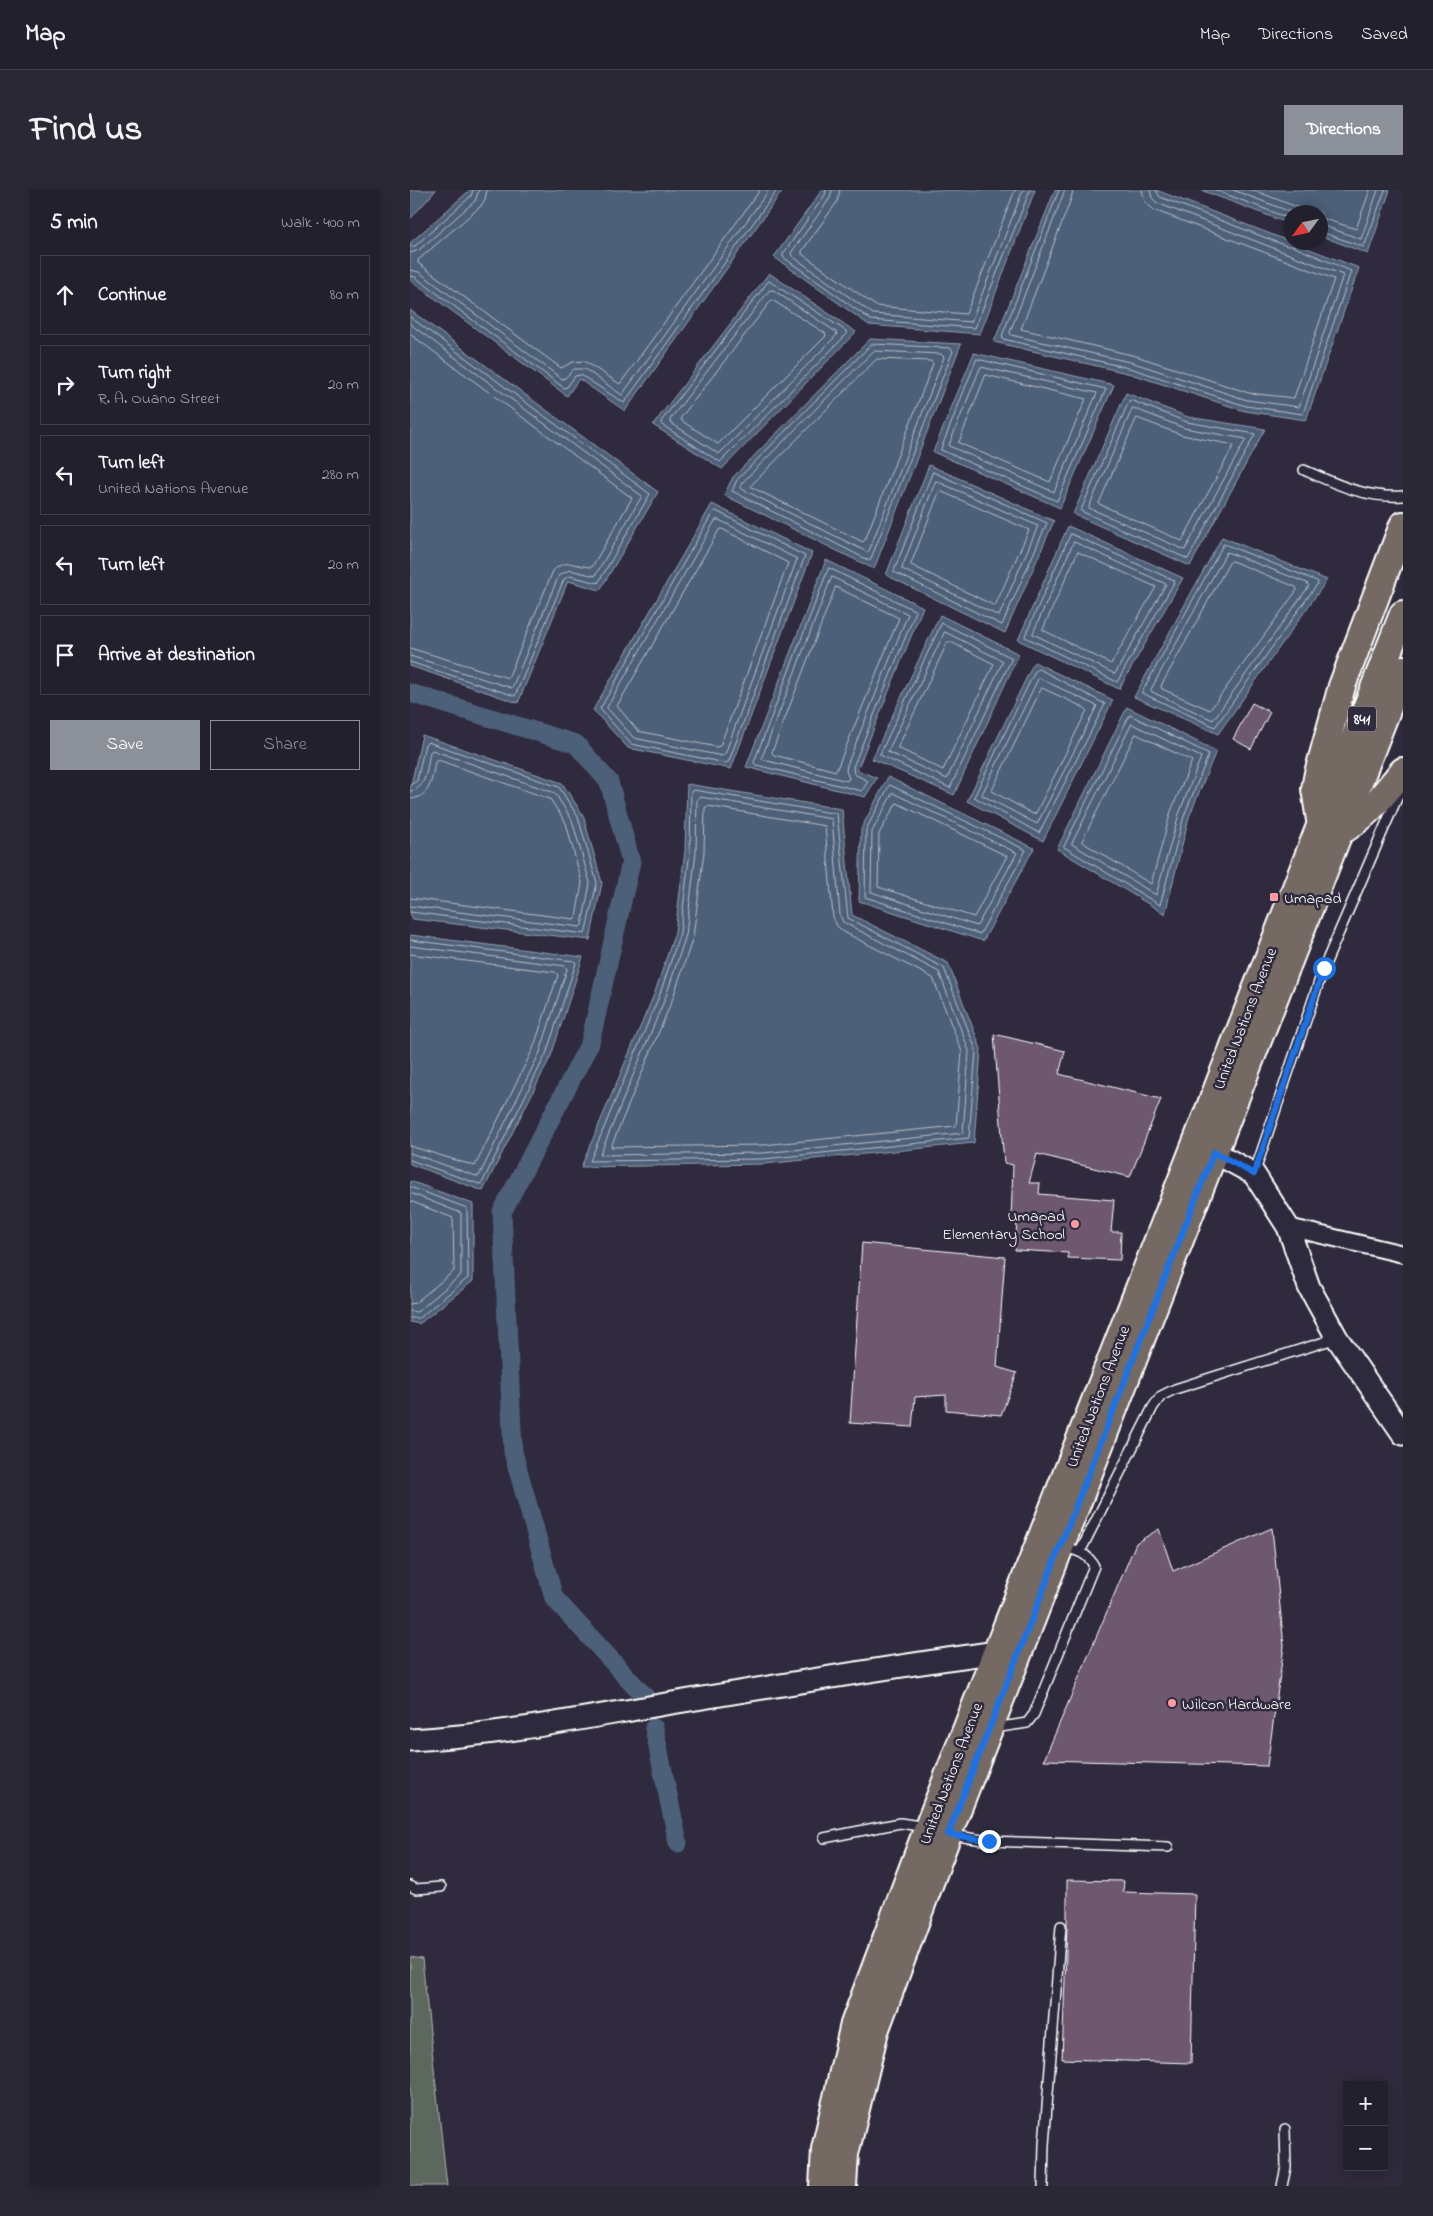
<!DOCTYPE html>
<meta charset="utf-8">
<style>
:root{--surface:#23202e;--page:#2b2836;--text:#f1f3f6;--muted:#a3a3aa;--line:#403e4a;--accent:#8c9099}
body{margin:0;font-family:"Indie Flower",sans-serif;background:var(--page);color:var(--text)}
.controls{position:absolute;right:15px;bottom:15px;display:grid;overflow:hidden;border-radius:0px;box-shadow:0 2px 12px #0003}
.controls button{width:45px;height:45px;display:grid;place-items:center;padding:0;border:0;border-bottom:1px solid var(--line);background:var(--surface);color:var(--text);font:25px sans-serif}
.compass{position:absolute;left:873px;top:15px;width:45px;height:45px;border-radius:50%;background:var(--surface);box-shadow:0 2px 12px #0003;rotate:237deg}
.stop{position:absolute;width:15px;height:15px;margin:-11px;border:4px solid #1a73e8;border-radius:50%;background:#fff}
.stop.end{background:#1a73e8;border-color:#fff;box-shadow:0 1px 5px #0008}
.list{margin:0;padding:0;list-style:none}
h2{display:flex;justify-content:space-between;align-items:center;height:65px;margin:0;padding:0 20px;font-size:21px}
h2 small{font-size:16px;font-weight:400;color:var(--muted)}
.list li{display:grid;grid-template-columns:32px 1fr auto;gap:15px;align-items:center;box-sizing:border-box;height:80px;margin:0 10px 10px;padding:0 10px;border:1px solid var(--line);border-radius:0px}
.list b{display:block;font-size:19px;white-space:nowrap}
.list p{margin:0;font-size:16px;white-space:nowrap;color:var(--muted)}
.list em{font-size:16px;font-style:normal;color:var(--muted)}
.actions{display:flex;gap:10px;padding:15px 20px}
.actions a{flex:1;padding:11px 0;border:1px solid var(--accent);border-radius:0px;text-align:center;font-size:18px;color:var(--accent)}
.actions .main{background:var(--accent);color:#fff}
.icon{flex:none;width:28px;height:28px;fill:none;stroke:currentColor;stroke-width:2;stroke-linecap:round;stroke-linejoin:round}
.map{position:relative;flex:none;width:993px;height:1996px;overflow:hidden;border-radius:0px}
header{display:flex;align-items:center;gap:30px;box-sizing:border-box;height:70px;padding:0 25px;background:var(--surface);border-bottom:1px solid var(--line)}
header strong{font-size:24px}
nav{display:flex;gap:28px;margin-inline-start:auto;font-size:18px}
.intro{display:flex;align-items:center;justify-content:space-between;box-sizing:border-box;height:120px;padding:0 30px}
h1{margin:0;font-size:35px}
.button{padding:12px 22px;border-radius:0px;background:var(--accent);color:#fff;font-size:18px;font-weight:700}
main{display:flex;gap:30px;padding:0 30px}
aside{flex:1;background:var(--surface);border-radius:0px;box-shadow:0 2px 12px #0003}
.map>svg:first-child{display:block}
.green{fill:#5c685d;stroke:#aeb4ae}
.water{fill:#4e6079;stroke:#95a0af}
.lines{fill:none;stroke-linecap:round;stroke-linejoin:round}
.shore{stroke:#b8bfc9;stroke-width:1}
.canal{stroke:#4e6079;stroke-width:19}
.building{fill:#6e596f;stroke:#fff}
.service-casing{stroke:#fff;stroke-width:12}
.minor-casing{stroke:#fff;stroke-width:20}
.tertiary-casing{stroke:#fff;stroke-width:25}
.primary-casing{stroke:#fff;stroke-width:30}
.service{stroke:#2f2a3d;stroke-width:9}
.minor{stroke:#2f2a3d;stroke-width:16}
.tertiary{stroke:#2f2a3d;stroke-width:21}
.primary{stroke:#756964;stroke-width:26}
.route{stroke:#1a73e8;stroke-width:6}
.poi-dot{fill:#ff9aa2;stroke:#2f2a3d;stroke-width:2}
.labels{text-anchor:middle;stroke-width:5;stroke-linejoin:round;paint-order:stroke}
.shield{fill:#2f2a3d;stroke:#c1bfc5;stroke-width:1}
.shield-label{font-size:15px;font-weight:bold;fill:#fff}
.poi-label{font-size:16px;fill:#fff;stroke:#2f2a3d;text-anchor:start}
.street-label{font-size:16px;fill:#fff;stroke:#2f2a3d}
</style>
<header>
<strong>Map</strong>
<nav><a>Map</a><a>Directions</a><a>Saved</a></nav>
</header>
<div class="intro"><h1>Find us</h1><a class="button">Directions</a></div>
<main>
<aside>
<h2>5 min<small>Walk · 400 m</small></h2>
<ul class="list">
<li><svg class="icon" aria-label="ahead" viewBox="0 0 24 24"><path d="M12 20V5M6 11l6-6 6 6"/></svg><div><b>Continue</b></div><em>80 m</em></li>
<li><svg class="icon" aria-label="right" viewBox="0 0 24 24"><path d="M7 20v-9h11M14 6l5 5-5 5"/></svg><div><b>Turn right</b><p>R. A. Ouano Street</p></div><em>20 m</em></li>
<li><svg class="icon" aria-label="left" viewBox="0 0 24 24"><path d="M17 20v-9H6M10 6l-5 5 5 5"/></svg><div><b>Turn left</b><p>United Nations Avenue</p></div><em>280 m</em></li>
<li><svg class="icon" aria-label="left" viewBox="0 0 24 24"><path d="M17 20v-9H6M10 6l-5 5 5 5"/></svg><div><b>Turn left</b></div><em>20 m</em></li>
<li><svg class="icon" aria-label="arrive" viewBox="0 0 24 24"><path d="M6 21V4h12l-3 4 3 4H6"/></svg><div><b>Arrive at destination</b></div></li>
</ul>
<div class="actions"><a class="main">Save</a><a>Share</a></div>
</aside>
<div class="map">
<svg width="993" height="1996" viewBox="0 0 993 1996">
<rect width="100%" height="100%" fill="#2f2a3d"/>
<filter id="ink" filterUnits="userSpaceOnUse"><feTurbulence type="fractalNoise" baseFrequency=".02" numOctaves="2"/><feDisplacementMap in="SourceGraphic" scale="10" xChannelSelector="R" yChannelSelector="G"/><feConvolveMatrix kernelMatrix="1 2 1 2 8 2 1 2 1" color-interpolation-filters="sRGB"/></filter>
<g filter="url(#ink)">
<path class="green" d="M0 1767 12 1769 37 1996H0Z"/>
<g class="water">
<path d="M0 0H26L0 29Z"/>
<path d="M60 0H373L215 221 169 189 157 206 0 90V53Z"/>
<path d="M412 0H625L570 144 459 135 364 67Z"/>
<path d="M645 0H746L949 78 896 230 835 221 721 184 584 152Z"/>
<path d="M791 0H980L958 64 911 46V22H881L880 34Z"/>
<path d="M359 83 446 142 312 279 243 235Z"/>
<path d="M0 120 248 302 190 400 158 391 108 513 0 476Z"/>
<path d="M460 149 551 154 464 379 314 305 323 287Z"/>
<path d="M564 163 704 195 650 318 523 262Z"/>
<path d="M716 203 778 227 855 239 780 376 663 324Z"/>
<path d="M519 275 644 331 595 443 476 385Z"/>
<path d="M302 314 402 363 321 579 218 558 183 520Z"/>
<path d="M658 336 773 388 709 499 608 450Z"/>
<path d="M812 347 917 390 808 544 724 507Z"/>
<path d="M416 370 513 417 447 580 467 588 455 607 336 577Z"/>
<path d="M530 425 609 464 544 605 462 569Z"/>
<path d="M624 472 703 510 633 651 557 611Z"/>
<path d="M717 517 806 561 779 627 755 724 647 659Z"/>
<path d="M12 545 152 593 173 625 192 693 180 750 3 729 0 723V600Z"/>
<path d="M478 587 624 658 573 751 449 711 451 639Z"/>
<path d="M277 594 432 619 442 725 538 773 571 859 564 953 354 974 171 977 245 802 265 742 275 661Z"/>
<path d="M0 745 173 767 141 866 73 1001 0 974Z"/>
<path d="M0 991 63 1014V1091L9 1134 0 1132Z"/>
</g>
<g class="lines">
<g class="shore">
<path d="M77 0 75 9 71 16 8 70V73L151 178 163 172 174 171 210 194 350 0"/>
<path d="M416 0 415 5 373 64V67L461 130 565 138 620 0"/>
<path d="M422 0 420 8 381 63 382 66 463 124 561 132 613 0"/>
<path d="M430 0 427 12 392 61V64L466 116 556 124 605 0"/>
<path d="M649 0 592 146 593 149 723 179 836 216 893 224 941 81 882 56H877L750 7 746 0"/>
<path d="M655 0 600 142 601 145 724 173 837 210 889 217 933 85 747 13 742 8 740 0"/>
<path d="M663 0 661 9 611 139 726 166 839 203 884 208 924 89 744 20 735 12 732 0"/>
<path d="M805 0 881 29"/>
<path d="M823 0 881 22"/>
<path d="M843 0 887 17 895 22"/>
<path d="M911 28 946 39 960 0"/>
<path d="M911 35 951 49 968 0"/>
<path d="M911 42 954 57 975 0"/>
<path d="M0 57 5 56 61 6 63 0"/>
<path d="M0 63 9 60 65 11 69 0"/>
<path d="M0 80 9 82 152 189 155 188 164 179H175L212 205 359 0"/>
<path d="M0 86 5 87 154 198 157 197 165 186 171 185 214 213 367 0"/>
<path d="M359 91 436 141 437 144 310 272 252 235 251 232Z"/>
<path d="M360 100H363L426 142 427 145 309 264 261 233 260 230Z"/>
<path d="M362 110 415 143 416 146 308 254 272 231 271 228Z"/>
<path d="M0 127 240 304 188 393 160 386 154 389 105 506 0 472"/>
<path d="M0 134 232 306 185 386 160 380 149 385 102 498 0 466"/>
<path d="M0 144 222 308 182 377C167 377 156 367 143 381L98 488 0 458"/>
<path d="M462 154 540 158 543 161 460 371 322 301 327 290Z"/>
<path d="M464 161 531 164 534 167 459 361 457 362 330 298 332 293Z"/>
<path d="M467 169 521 171 523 174 455 350 453 352 343 298 341 296Z"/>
<path d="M567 169 696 199 647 311 531 260Z"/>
<path d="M571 177 687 203 644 302 539 256Z"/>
<path d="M576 185 676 209 640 292 549 253Z"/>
<path d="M720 210 777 232 845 244 778 369 671 321Z"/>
<path d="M723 218 774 238 836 249 775 360 679 318Z"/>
<path d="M727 228 772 245 824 255 772 351 689 314Z"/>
<path d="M523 282 637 333 592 435 484 382Z"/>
<path d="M526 291 628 336 589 426 492 379Z"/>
<path d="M530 301 619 340 585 416 501 375Z"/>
<path d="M306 321 395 366 319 571 316 573 221 554 190 519 303 322Z"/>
<path d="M306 330H309L387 369 315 564 312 566 224 548 197 518Z"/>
<path d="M312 339 378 373 310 556 307 557 228 541 207 516 309 340Z"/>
<path d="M661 344 765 391 707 492 615 447Z"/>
<path d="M664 352 756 394 705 484 623 444Z"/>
<path d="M814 354 907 391 908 393 805 537 732 503Z"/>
<path d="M668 362 746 397 701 474 633 440Z"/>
<path d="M817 362 897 393 899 396 803 530 742 502 741 500Z"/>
<path d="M822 371 886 397 887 400 800 520 752 499 751 496 819 373Z"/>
<path d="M419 378 506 421 443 577 444 584 458 591 452 601 346 575 344 573Z"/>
<path d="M422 387 498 424 437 575 436 581 439 588 437 591 354 570 352 568Z"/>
<path d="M426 397 489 428 426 581 364 565 362 563Z"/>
<path d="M532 433 602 468 540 598 470 565Z"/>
<path d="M535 442 593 471 537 589 478 562Z"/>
<path d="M538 452H541L584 474 533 580 488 558Z"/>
<path d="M629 479 695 514 629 643 564 607 625 481Z"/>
<path d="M629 488 687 516 627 634 572 605Z"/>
<path d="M632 498 675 518 677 520 626 623 623 624 582 601Z"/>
<path d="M720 525 799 564 774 626 750 715 654 657Z"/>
<path d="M722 534 791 567 769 624 746 705 662 654Z"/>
<path d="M726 544 782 571 761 621 741 694 672 652Z"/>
<path d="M0 595 7 591 15 554 18 552 149 597 168 627 187 693 175 744 0 722"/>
<path d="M480 595 616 660 570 744 455 707 456 640Z"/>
<path d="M284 600 427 624 438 728 534 778 566 860 559 948 353 969 180 971 250 804 270 743 280 661 281 602Z"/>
<path d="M0 601C17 600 17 576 20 562L22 560 145 603 162 630 180 693 172 735 170 737 0 716"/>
<path d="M483 603 607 663 567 736 461 702 462 642Z"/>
<path d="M290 607 422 629 430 725 433 732 529 782 559 861 553 943 353 963 190 965 256 806 276 745 286 662 287 610Z"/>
<path d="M0 609C21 608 22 588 25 572L28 570 140 609 156 633 172 693 166 727 164 729 0 708"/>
<path d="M487 613 597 666 564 727 468 697 469 644Z"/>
<path d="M298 616 415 636 423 727 427 736 434 742 523 788 552 862 546 936 353 955 201 957 263 808 283 747 294 662 295 618Z"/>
<path d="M0 750 164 771 166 773 136 864 72 993 69 994 0 970"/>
<path d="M0 756 155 776 157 779 130 862 69 986H66L0 963"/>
<path d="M0 764 145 782 148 785 123 859 65 976 0 956"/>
<path d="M0 997 57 1018 58 1088 9 1128H0"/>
<path d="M0 1003 51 1023V1085L7 1122 0 1121"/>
<path d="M0 1011 43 1028 44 1081 5 1113 0 1114"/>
</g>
<g class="canal">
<path d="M0 503 166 554 199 592 221 672 180 853 92 1022 103 1262 144 1408 236 1508"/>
<path d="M244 1538 268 1653"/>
</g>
</g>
<g class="building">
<path d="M842 513 860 522 841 559 823 549Z"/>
<path d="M584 844 655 861 649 884 751 909 720 987 627 964 619 993H630L629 1004 704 1010 701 1042H711L710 1070 658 1068V1063L605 1060 607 1030H601L603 975 594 973Z"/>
<path d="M452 1053 595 1067 587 1177 607 1183 591 1225 536 1220V1205L505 1207 502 1237 440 1233Z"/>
<path d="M862 1338 874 1456 857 1576 634 1570 726 1353 749 1339 763 1381Z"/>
<path d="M657 1690 714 1691 713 1702 785 1704 781 1873 652 1869 657 1736Z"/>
</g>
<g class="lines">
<defs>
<g id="service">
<path d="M894 280C926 294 957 309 993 306"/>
<path d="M844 984 914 777 991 599"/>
<path d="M670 1362 743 1217 751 1206 765 1199 927 1148"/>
<path d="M584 1538 617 1533 624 1524 684 1376C677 1362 665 1360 651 1356"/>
<path d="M541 1645 579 1651 758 1657"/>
<path d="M414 1648 490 1633 516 1637"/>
<path d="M0 1696 6 1699 31 1697"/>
<path d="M633 1996 634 1955 651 1736"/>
<path d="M872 1996 876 1977 875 1939"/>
</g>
<path id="minor" d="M878 1037 993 1064"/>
<g id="tertiary">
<path d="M804 962 844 984 878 1037 899 1097 927 1148 993 1244"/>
<path d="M0 1550C90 1545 173 1528 262 1513 370 1495 478 1477 587 1462"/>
</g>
<g id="primary">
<path d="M910 630 905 599 908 583 932 496 993 335"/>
<path d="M928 643C957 627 972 606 993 581"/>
<path d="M413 1996 415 1959 444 1834 518 1637 993 424"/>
<path d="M433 1996 435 1964 465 1841 538 1644 993 479"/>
</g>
</defs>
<use href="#service" class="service-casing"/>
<use href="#minor" class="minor-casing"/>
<use href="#tertiary" class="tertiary-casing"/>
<use href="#primary" class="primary-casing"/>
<use href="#service" class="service"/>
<use href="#minor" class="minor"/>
<use href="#tertiary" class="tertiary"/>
<use href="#primary" class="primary"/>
</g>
</g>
<g class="lines" filter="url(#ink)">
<path class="route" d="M579 1651 538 1644 804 962 844 984 914 778"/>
</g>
<g class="poi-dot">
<rect x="859" y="702" width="10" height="10" rx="2.5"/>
<circle cx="665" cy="1034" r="5"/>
<circle cx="762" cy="1513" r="5"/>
</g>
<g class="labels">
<rect class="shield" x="938" y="516.5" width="28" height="25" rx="4"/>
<g class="shield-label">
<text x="952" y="534">841</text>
</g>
<g class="poi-label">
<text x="874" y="713">Umapad</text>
<text x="655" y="1031" text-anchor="end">Umapad<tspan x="655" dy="18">Elementary School</tspan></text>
<text x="772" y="1519">Wilcon Hardware</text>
</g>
<g class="street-label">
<text transform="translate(834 828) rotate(-69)" y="6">United Nations Avenue</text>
<text transform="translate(687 1206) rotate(-69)" y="6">United Nations Avenue</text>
<text transform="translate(540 1583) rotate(-69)" y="6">United Nations Avenue</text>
</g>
</g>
</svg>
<div class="controls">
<button>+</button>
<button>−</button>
</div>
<svg class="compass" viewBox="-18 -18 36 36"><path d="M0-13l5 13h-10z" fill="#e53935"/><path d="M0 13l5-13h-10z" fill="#a3a3aa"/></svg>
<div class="stop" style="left:914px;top:778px"></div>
<div class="stop end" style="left:579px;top:1651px"></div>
</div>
</main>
